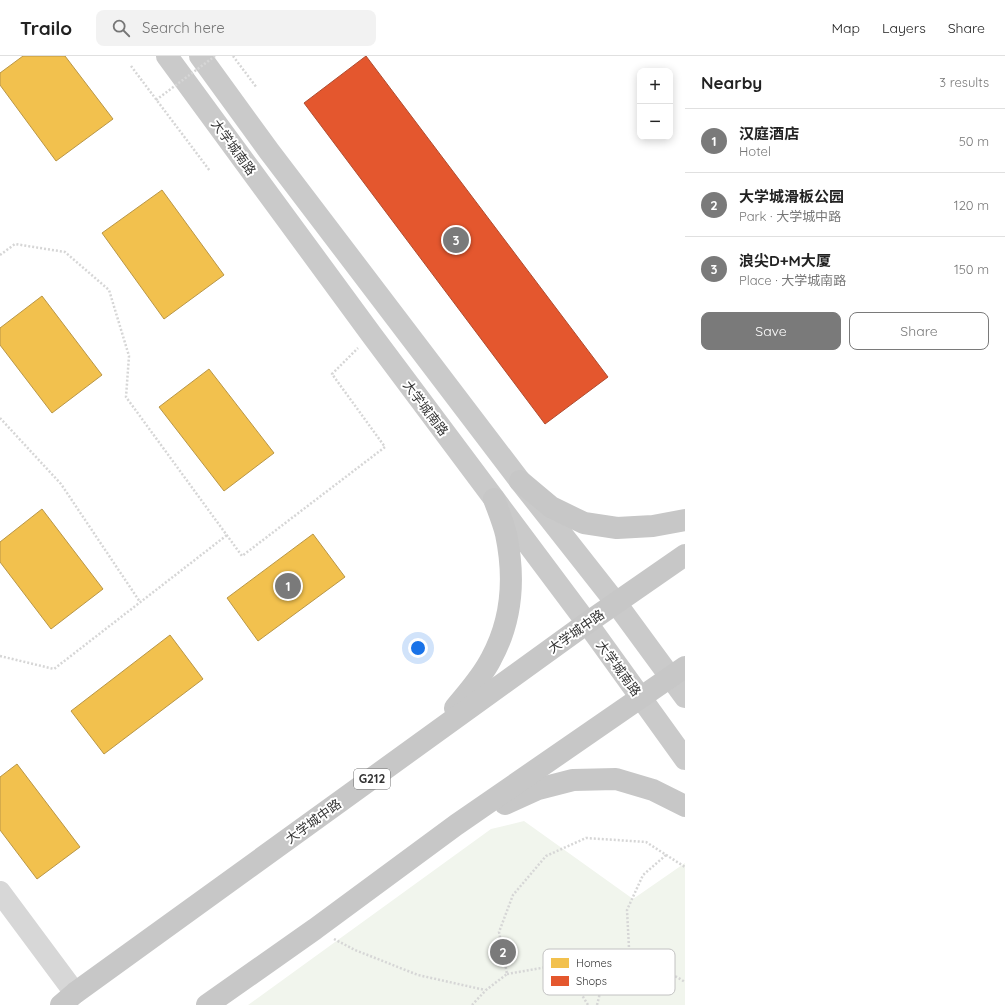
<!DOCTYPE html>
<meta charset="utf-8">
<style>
:root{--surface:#fff;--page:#f2f2f2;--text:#222;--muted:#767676;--line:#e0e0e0;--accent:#7a7a7a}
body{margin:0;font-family:Quicksand,"Noto Sans SC",sans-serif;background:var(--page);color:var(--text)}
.controls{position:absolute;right:12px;top:12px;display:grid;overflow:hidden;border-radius:8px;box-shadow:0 2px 10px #0003}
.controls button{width:36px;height:36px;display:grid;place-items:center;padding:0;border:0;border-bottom:1px solid var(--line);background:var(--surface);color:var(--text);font:20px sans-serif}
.you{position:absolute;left:418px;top:592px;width:14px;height:14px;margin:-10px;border:3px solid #fff;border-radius:50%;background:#1a73e8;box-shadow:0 0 0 6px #1a73e833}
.badge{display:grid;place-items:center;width:26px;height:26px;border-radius:50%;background:var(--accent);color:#fff;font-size:13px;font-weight:700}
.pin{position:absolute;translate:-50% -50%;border:2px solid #fff;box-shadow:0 1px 4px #0006}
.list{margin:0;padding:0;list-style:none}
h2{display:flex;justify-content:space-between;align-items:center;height:52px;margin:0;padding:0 16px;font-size:17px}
h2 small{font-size:13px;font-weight:400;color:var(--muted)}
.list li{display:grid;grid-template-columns:26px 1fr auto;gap:12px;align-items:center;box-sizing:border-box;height:64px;padding:0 16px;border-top:1px solid var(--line)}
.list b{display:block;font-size:15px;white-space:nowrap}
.list p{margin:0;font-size:13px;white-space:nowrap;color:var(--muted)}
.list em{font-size:13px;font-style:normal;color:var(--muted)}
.actions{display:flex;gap:8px;padding:12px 16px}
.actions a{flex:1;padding:9px 0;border:1px solid var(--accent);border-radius:8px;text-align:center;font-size:14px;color:var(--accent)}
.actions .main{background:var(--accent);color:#fff}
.icon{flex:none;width:22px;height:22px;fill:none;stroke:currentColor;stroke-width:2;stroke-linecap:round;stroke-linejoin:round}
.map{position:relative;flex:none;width:685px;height:949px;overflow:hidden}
header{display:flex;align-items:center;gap:24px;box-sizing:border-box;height:56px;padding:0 20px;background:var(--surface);border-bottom:1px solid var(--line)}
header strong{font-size:19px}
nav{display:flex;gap:22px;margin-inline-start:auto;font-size:14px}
.search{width:280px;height:36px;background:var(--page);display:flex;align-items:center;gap:10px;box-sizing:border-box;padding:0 14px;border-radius:8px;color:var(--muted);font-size:15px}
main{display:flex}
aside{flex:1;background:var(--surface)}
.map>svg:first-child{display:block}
.green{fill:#f1f5ed}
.homes{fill:#f2c14e;stroke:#b99646}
.shops{fill:#e4572e;stroke:#af4c30}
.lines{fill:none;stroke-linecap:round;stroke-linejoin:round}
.path{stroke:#d6d6d6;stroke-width:2.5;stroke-dasharray:2 2;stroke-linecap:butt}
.tertiary{stroke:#d7d7d7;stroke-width:22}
.primary{stroke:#cacaca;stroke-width:22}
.trunk{stroke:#c7c7c7;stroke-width:22}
.path-bridge{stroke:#d6d6d6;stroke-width:2.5;stroke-dasharray:2 2;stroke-linecap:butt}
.labels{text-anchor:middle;stroke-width:4;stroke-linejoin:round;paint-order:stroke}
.shield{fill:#fff;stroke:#707070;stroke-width:1}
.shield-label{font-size:12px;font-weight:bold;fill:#333}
.street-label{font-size:13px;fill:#333;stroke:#fff}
.key{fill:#fff;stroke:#c2c2c2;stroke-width:1}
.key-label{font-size:11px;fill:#333}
</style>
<header>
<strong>Trailo</strong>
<div class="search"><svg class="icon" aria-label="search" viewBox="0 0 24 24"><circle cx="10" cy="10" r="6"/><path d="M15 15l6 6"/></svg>Search here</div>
<nav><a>Map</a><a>Layers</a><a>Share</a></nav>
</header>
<main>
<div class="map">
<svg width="685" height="949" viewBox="0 0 685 949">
<rect width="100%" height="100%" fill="#fff"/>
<path class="green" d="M524 765 633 843 685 807V949H248L491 773Z"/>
<g class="homes">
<path d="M23 0H65L113 63 56 105 0 29V17Z"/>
<path d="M162 134 224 219 164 263 102 177Z"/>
<path d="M42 240 102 319 52 357 0 289V272Z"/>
<path d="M209 313 274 397 224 435 159 351Z"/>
<path d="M42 453 103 533 51 573 0 506V486Z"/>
<path d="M313 478 345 521 258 585 227 542Z"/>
<path d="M170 579 203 623 104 698 71 655Z"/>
<path d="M17 708 80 791 37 823 0 774V721Z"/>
</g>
<path class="shops" d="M366 0 608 321 545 368 304 47Z"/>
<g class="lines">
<g class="path">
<path d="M233 0 257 32"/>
<path d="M131 10 210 115"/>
<path d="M0 199 15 188 65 196 109 234 129 300 126 341 242 500 385 391 332 318 358 292"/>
<path d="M0 362 61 428 140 546"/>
<path d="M0 600 54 613 227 479"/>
<path d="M334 883 355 894 418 919 485 934"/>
<path d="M630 911 627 854 643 819 666 799"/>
<path d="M507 918 547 911 576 929 588 949"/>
<path d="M472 949 486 934 507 918 499 876 513 839 546 800 586 782 646 786 685 811"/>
<path d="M597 949 602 929 630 911 677 921 685 926"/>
</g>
<path class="tertiary" d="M0 836 75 937"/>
<g class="primary">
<path d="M167 0 371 278 587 567 685 703"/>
<path d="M200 0 269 95 520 425 616 547 685 641"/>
</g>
<g class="trunk">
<path d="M520 425 551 451 584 467 617 472 653 470 685 464"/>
<path d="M455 652C468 636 482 621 491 603 513 563 515 521 506 478 503 466 498 454 494 443"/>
<path d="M505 748 538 733 573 724 616 723 653 734 685 750"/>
<path d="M61 949 75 937 587 567 685 499"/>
<path d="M207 949 315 873 456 769 685 611"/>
</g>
<path class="path-bridge" d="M156 44 215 0"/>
</g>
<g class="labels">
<rect class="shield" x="354" y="713" width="36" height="20" rx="3"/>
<g class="shield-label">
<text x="372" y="727">G212</text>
</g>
<g class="street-label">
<text transform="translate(234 91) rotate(54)" y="5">大学城南路</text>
<text transform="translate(426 352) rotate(53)" y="5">大学城南路</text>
<text transform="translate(576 575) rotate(-35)" y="5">大学城中路</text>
<text transform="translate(619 612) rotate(54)" y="5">大学城南路</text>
<text transform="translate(313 765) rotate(-36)" y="5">大学城中路</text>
</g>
</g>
<rect x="543" y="893" width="132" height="46" rx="6" class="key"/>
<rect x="551" y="902" width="18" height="10" fill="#f2c14e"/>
<rect x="551" y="920" width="18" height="10" fill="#e4572e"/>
<g class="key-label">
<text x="576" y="911">Homes</text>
<text x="576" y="929">Shops</text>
</g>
</svg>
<div class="controls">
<button>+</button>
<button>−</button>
</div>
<div class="you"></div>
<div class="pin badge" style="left:288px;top:530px">1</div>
<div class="pin badge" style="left:503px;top:896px">2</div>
<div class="pin badge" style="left:456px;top:184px">3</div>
</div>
<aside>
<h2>Nearby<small>3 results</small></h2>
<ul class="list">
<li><span class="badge">1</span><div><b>汉庭酒店</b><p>Hotel</p></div><em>50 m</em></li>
<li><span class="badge">2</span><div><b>大学城滑板公园</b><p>Park · 大学城中路</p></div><em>120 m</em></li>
<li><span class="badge">3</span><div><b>浪尖D+M大厦</b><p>Place · 大学城南路</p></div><em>150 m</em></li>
</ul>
<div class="actions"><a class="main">Save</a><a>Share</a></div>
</aside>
</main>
